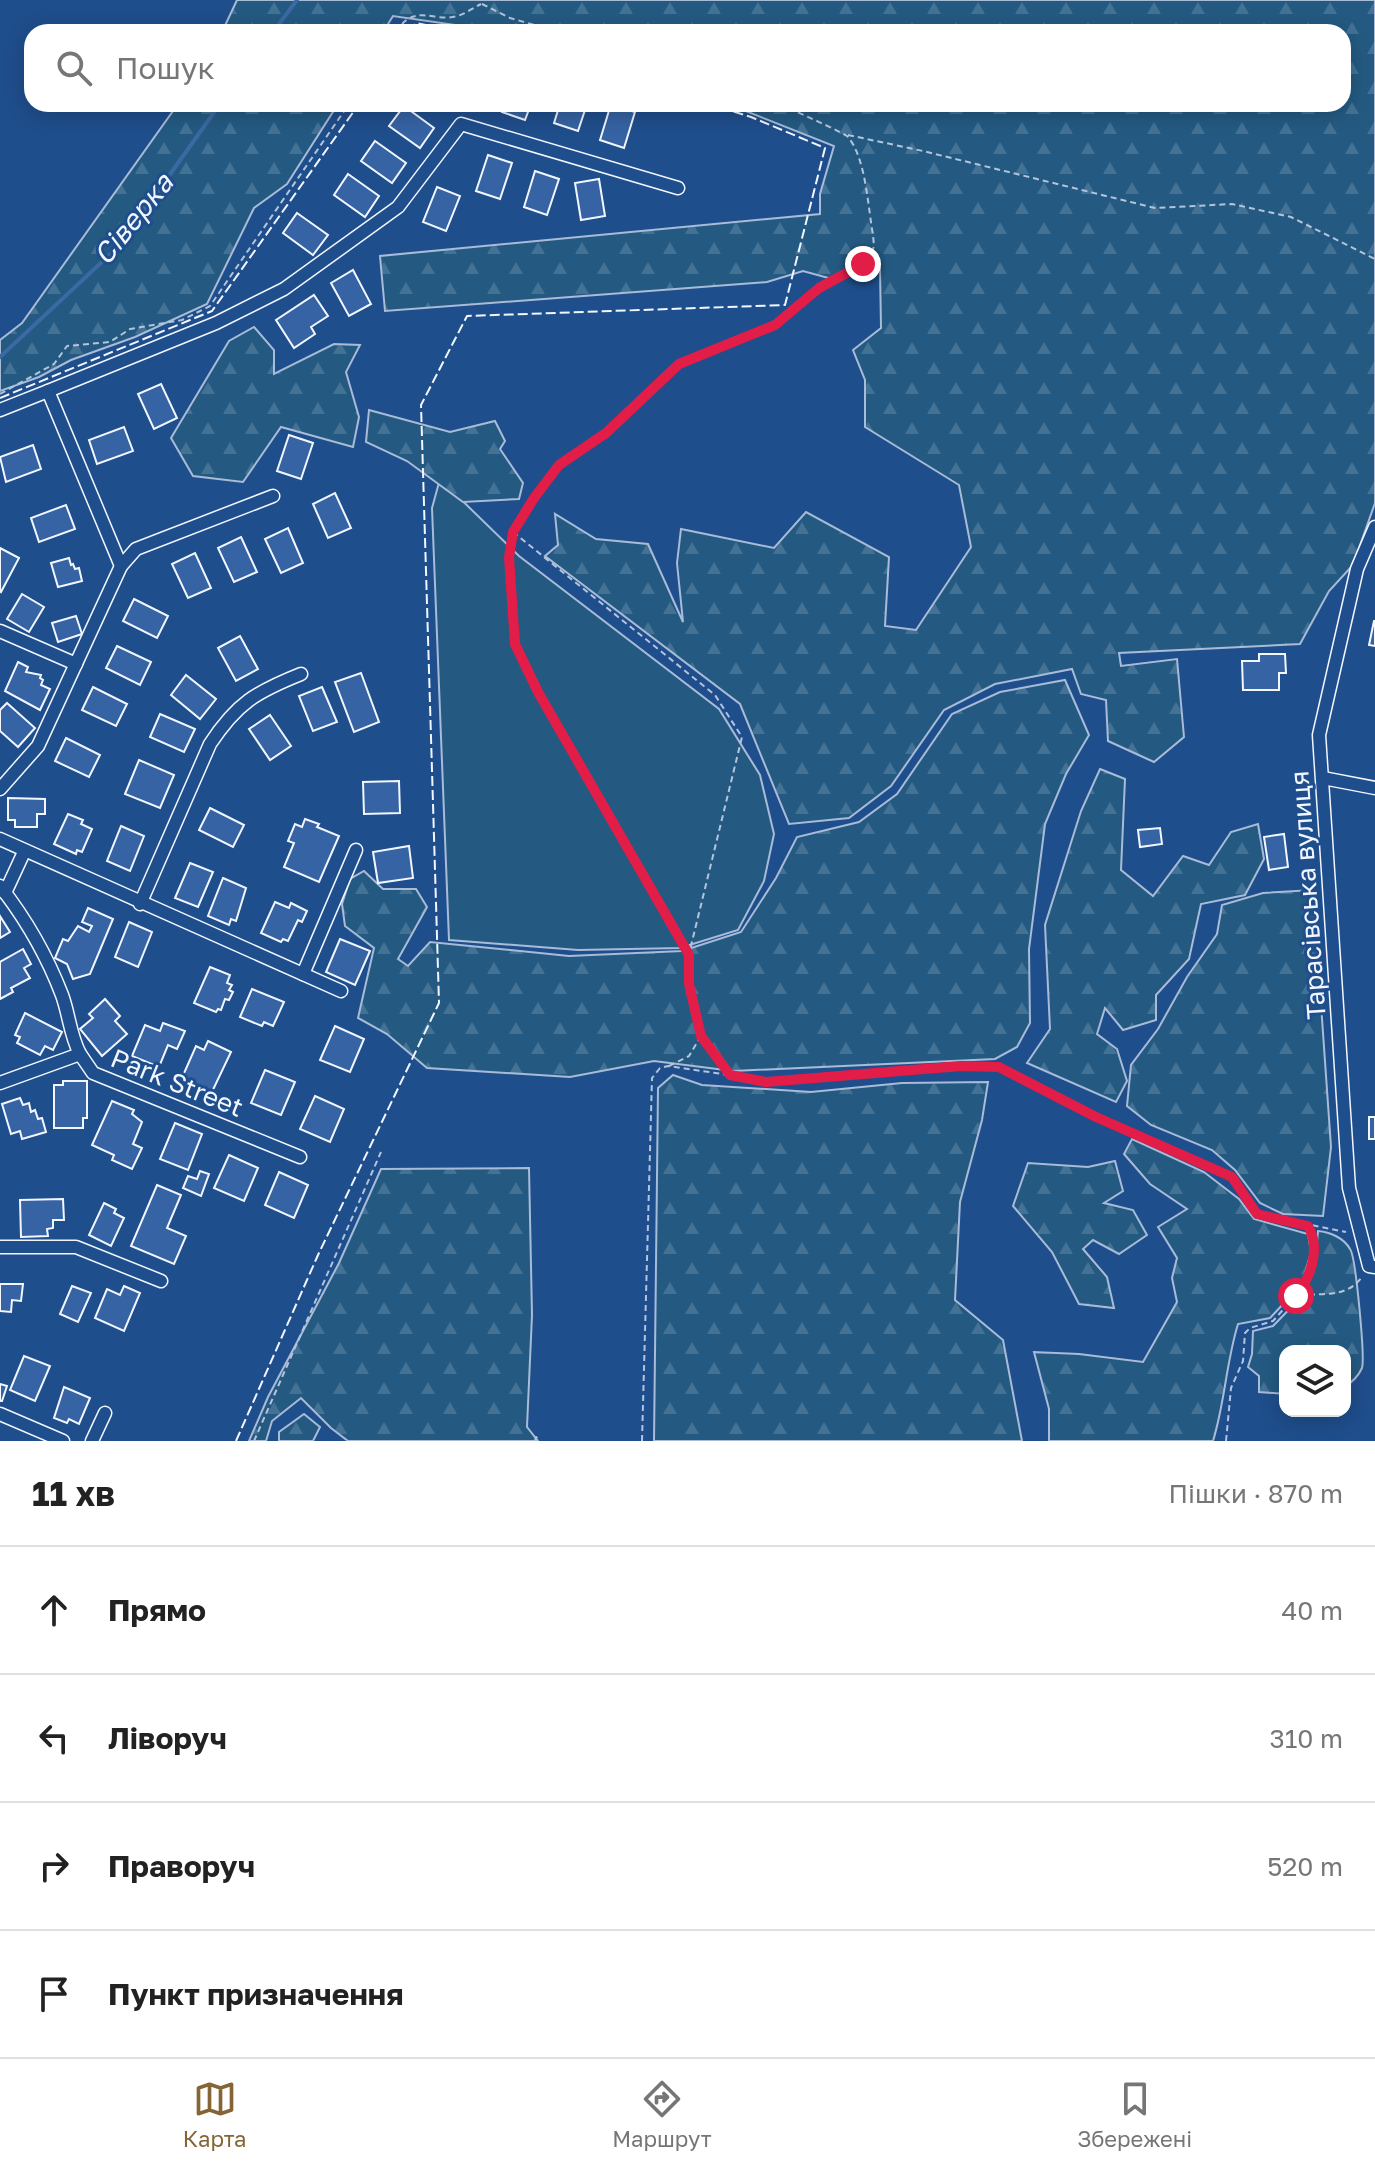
<!DOCTYPE html>
<html lang="uk">
<meta charset="utf-8">
<style>
:root{--surface:#fff;--page:#f2f2f2;--text:#222;--muted:#767676;--line:#e0e0e0;--accent:#856535}
body{margin:0;font-family:"Golos Text",sans-serif;background:var(--page);color:var(--text)}
.controls{position:absolute;right:24px;bottom:24px;display:grid;overflow:hidden;border-radius:16px;box-shadow:0 4px 20px #0003}
.controls button{width:72px;height:72px;display:grid;place-items:center;padding:0;border:0;border-bottom:2px solid var(--line);background:var(--surface);color:var(--text);font:40px sans-serif}
.stop{position:absolute;width:24px;height:24px;margin:-18px;border:6px solid #e11d48;border-radius:50%;background:#fff}
.stop.end{background:#e11d48;border-color:#fff;box-shadow:0 2px 8px #0008}
.list{margin:0;padding:0;list-style:none}
h2{display:flex;justify-content:space-between;align-items:center;height:104px;margin:0;padding:0 32px;font-size:34px}
h2 small{font-size:26px;font-weight:400;color:var(--muted)}
.list li{display:grid;grid-template-columns:52px 1fr auto;gap:24px;align-items:center;box-sizing:border-box;height:128px;padding:0 32px;border-top:2px solid var(--line)}
.list b{display:block;font-size:30px;white-space:nowrap}
.list em{font-size:26px;font-style:normal;color:var(--muted)}
.icon{flex:none;width:44px;height:44px;fill:none;stroke:currentColor;stroke-width:2;stroke-linecap:round;stroke-linejoin:round}
.map{position:relative;flex:none;width:1375px;height:1441px;overflow:hidden}
.search{position:absolute;background:var(--surface);box-shadow:0 4px 20px #0003;left:24px;right:24px;top:24px;height:88px;display:flex;align-items:center;gap:20px;box-sizing:border-box;padding:0 28px;border-radius:24px;color:var(--muted);font-size:30px}
.sheet{height:616px;background:var(--surface)}
nav{display:flex;justify-content:space-around;align-items:center;box-sizing:border-box;height:112px;border-top:2px solid var(--line);background:var(--surface);font-size:22px;color:var(--muted)}
nav a{display:grid;justify-items:center;gap:4px}
nav .on{color:var(--accent)}
.map>svg:first-child{display:block}
.green{fill:#245a82;stroke:#a8bbd7;stroke-width:2}
.forest{fill:url(#forest-firs);stroke:#a8bbd7;stroke-width:2}
.lines{fill:none;stroke-linecap:round;stroke-linejoin:round}
.stream{stroke:#3b69a3;stroke-width:4}
.building{fill:#3563a3;stroke:#f2f6ff;stroke-width:2}
.street-casing{stroke:#f2f6ff;stroke-width:15}
.path{stroke:#b3c4dc;stroke-width:2;stroke-dasharray:6 4;stroke-linecap:butt}
.street{stroke:#1f4e8c;stroke-width:12}
.fence{stroke:#f2f6ff;stroke-width:2;stroke-dasharray:10 4;stroke-linecap:butt}
.route{stroke:#e11d48;stroke-width:10}
.labels{text-anchor:middle;stroke-width:6;stroke-linejoin:round;paint-order:stroke}
.street-label{font-size:26px;fill:#f2f6ff;stroke:#1f4e8c}
.water-label{font-size:28px;font-style:italic;fill:#f2f6ff;stroke:#1f4e8c}
</style>
<div class="map">
<svg width="1375" height="1441" viewBox="0 0 1375 1441">
<defs>
<pattern id="forest-firs" width="22" height="20" patternUnits="userSpaceOnUse" patternTransform="scale(2)"><rect width="22" height="20" fill="#245a82"/><path d="M5 1l3.5 6h-7zM16 11l3.5 6h-7z" fill="#447295"/></pattern>
</defs>
<rect width="100%" height="100%" fill="#1f4e8c"/>
<path class="green" d="M440 479 519 556 719 709 760 775 774 834 764 881 738 930 680 948 578 950 449 940 432 508Z"/>
<g class="forest">
<path d="M237 0H1375V503L1353 565 1329 591 1300 644 1119 653 1121 666 1177 659 1184 737 1154 762 1108 741 1106 700 1081 694 1072 669 995 684 944 710 891 786 849 818 789 824 740 704 545 556 558 545 555 514 596 539 648 544 683 622 677 563 681 529 774 548 806 512 889 557 885 626 916 630 971 547 959 485 865 427V380L853 350 881 328 880 269 832 279 803 271 767 282 385 311 380 256 820 214V194L834 146 728 104H1343V32H504L393 16 383 32H222Z"/>
<path d="M178 104H338L287 184 254 208 207 304 135 337 71 360 39 377 0 391V340L22 323Z"/>
<path d="M254 327 274 350V374L334 344 360 345 346 372 359 417 353 447 281 427 243 482 193 476 171 438 229 341Z"/>
<path d="M369 410 450 432 495 421 505 441 500 449 523 483 519 499 463 502 407 461 366 442Z"/>
<path d="M1065 680 1089 735 1066 774 1045 824 1029 949 1030 1023 1017 1047 995 1059 733 1071 654 1061 570 1077 427 1068 387 1034 358 1018 374 948 345 926 342 904 350 879 364 871 383 889H416L427 907 398 959 408 966 430 942 569 956 682 951 741 932 776 878 797 837 859 822 897 794 952 714 1000 692Z"/>
<path d="M1100 769 1125 779 1121 870 1153 896 1183 856 1209 865 1231 832 1258 824 1264 859 1245 895 1201 904 1189 959 1156 995V1020L1123 1030 1105 1008 1097 1034 1117 1049 1127 1081 1116 1102 1027 1063 1050 1029 1045 925 1081 811Z"/>
<path d="M1313 890 1331 1147 1323 1216 1283 1214 1260 1203 1235 1170 1212 1150 1151 1125 1127 1106 1131 1065 1158 1029 1187 977 1217 934 1222 905 1263 893Z"/>
<path d="M673 1075 702 1085 811 1092 902 1083 988 1082 982 1120 960 1202 955 1300 1003 1340 1022 1441H654L658 1088Z"/>
<path d="M1132 1139 1204 1172 1239 1199 1254 1219 1308 1234 1311 1252 1302 1284 1270 1318 1238 1324C1226 1363 1225 1402 1213 1441H1049V1409L1034 1352 1079 1354 1143 1362 1177 1302 1172 1278 1177 1258 1158 1227 1187 1209 1150 1184 1124 1154Z"/>
<path d="M1115 1161 1123 1191 1104 1203 1133 1210 1147 1235 1119 1254 1093 1240 1083 1249 1107 1277 1114 1308 1079 1304 1052 1252 1013 1206 1028 1163 1088 1167Z"/>
<path d="M529 1168 532 1315 527 1427 538 1441H348L331 1428 301 1398 272 1421 266 1441H249L268 1397 339 1263 381 1169Z"/>
<path d="M1318 1231C1330 1232 1344 1238 1350 1249 1356 1257 1365 1358 1362 1368 1359 1375 1352 1383 1345 1386V1351H1285V1394L1259 1392V1376L1248 1367 1252 1354 1253 1331 1273 1326 1304 1294 1316 1255Z"/>
<path d="M304 1414 320 1427 313 1441H279V1432Z"/>
</g>
<g class="lines">
<g class="stream">
<path d="M273 32 297 0"/>
<path d="M0 357 119 246 220 104"/>
</g>
</g>
<g class="building">
<path d="M504 104H531L525 120 502 112Z"/>
<path d="M560 104H587L578 131 554 123Z"/>
<path d="M611 104 635 112 624 148 600 140Z"/>
<path d="M404 106 434 128 420 148 389 126Z"/>
<path d="M375 141 406 163 392 183 361 161Z"/>
<path d="M488 155 512 163 500 199 476 191Z"/>
<path d="M535 171 559 179 547 215 524 207Z"/>
<path d="M348 174 379 196 365 217 334 195Z"/>
<path d="M599 179 605 216 581 220 575 183Z"/>
<path d="M437 187 460 196 446 231 423 222Z"/>
<path d="M297 213 328 235 313 255 283 233Z"/>
<path d="M353 270 371 304 349 316 331 283Z"/>
<path d="M314 295 328 316 311 327 315 334 294 348 276 320Z"/>
<path d="M161 384 177 418 154 429 138 394Z"/>
<path d="M124 427 133 451 97 464 89 440Z"/>
<path d="M289 435 313 443 301 479 277 471Z"/>
<path d="M33 445 41 469 6 482 0 457Z"/>
<path d="M335 493 351 528 328 538 313 504Z"/>
<path d="M66 505 75 529 39 542 31 518Z"/>
<path d="M288 528 303 563 281 573 265 539Z"/>
<path d="M241 537 257 572 234 582 218 548Z"/>
<path d="M0 548 19 558 1 592 0 591Z"/>
<path d="M195 553 211 588 188 598 172 564Z"/>
<path d="M69 558 71 565 73 564 75 569 79 568 82 581 58 587 51 563Z"/>
<path d="M22 594 44 607 29 632 7 619Z"/>
<path d="M134 599 168 616 157 638 123 621Z"/>
<path d="M76 616 82 634 58 642 52 623Z"/>
<path d="M1374 621H1375V646L1369 645Z"/>
<path d="M240 636 258 669 236 681 218 648Z"/>
<path d="M117 646 151 662 140 685 106 668Z"/>
<path d="M1259 654H1285L1286 673H1279V690H1243L1242 661H1259Z"/>
<path d="M18 662 28 667 26 672 41 675 40 678 43 680 41 685 50 689 40 710 5 691Z"/>
<path d="M361 673 379 722 354 732 335 682Z"/>
<path d="M186 675 216 699 200 719 171 695Z"/>
<path d="M93 687 127 704 116 726 82 710Z"/>
<path d="M322 687 337 722 313 731 299 696Z"/>
<path d="M7 703 35 728 18 747 0 731V710Z"/>
<path d="M160 714 195 729 184 752 150 737Z"/>
<path d="M270 715 291 746 270 760 249 729Z"/>
<path d="M66 738 100 755 89 777 55 761Z"/>
<path d="M139 760 174 775 160 808 125 794Z"/>
<path d="M399 781 400 813 364 814 363 782Z"/>
<path d="M8 798 45 799V814H37V827H15V820H8Z"/>
<path d="M210 808 244 825 233 847 199 830Z"/>
<path d="M68 814 83 820 81 824 92 829 82 852 77 850 76 854 54 844Z"/>
<path d="M305 819 319 824 317 827 339 836 319 882 284 867 294 843 288 841 295 824 302 827Z"/>
<path d="M121 826 144 836 130 871 107 861Z"/>
<path d="M1160 828 1162 844 1140 847 1138 830Z"/>
<path d="M1284 834 1288 867 1269 870 1264 837Z"/>
<path d="M409 846 413 878 378 883 373 852Z"/>
<path d="M190 863 213 872 198 907 175 898Z"/>
<path d="M223 878 246 888 236 921 231 919 229 925 208 916Z"/>
<path d="M275 902 289 908 291 903 307 911 302 922 298 920 288 941 283 939 281 942 261 933Z"/>
<path d="M88 908 113 919 90 974 73 979 67 964 55 958 63 939 68 941 78 926 89 932 92 926 82 922Z"/>
<path d="M0 916 10 932 0 938Z"/>
<path d="M129 922 152 932 138 967 115 957Z"/>
<path d="M340 939 370 951 355 985 326 972Z"/>
<path d="M23 949 31 964 24 968 30 978 11 988 13 992 0 999V962Z"/>
<path d="M210 967 230 975 227 983 232 985 229 990 233 992 229 1000 225 999 221 1010 218 1009 216 1012 194 1003Z"/>
<path d="M252 989 284 1002 273 1026 264 1022 262 1026 240 1017Z"/>
<path d="M105 999 120 1016 115 1021 127 1034 102 1056 80 1029 93 1018 89 1014Z"/>
<path d="M25 1013 62 1032 53 1050 45 1046 40 1055 17 1043 20 1037 15 1035Z"/>
<path d="M163 1023 185 1031 177 1049 168 1045 159 1067 132 1056 145 1025 160 1031Z"/>
<path d="M335 1026 364 1039 350 1072 320 1060Z"/>
<path d="M208 1041 231 1052 211 1094 181 1080 196 1046 204 1050Z"/>
<path d="M265 1070 295 1082 281 1115 251 1103Z"/>
<path d="M63 1081H87V1118H83V1128H54V1085H63Z"/>
<path d="M315 1096 344 1109 330 1142 300 1129Z"/>
<path d="M20 1098 23 1105 29 1103 31 1112 35 1110 38 1119 42 1118 46 1132 22 1139 20 1131 11 1134 2 1104Z"/>
<path d="M112 1101 134 1110 132 1114 142 1122 133 1144 142 1148 132 1169 112 1160 114 1155 92 1145Z"/>
<rect x="1369" y="1117" width="6" height="22"/>
<path d="M175 1123 202 1134 188 1170 160 1159Z"/>
<path d="M229 1155 258 1168 244 1201 214 1188Z"/>
<path d="M200 1171 209 1174 201 1196 183 1188 188 1176 197 1179Z"/>
<path d="M279 1172 308 1185 294 1218 265 1205Z"/>
<path d="M157 1185 181 1195 167 1228 186 1236 174 1264 131 1246Z"/>
<path d="M63 1199 64 1220H53V1228L47 1229 48 1236 21 1237 20 1200Z"/>
<path d="M104 1203 116 1209 114 1213 124 1218 111 1246 89 1235Z"/>
<path d="M0 1284H23L21 1301 12 1300 11 1312 0 1311Z"/>
<path d="M72 1286 91 1293 78 1322 60 1314Z"/>
<path d="M124 1286 140 1293 124 1331 95 1318 107 1289 120 1295Z"/>
<path d="M24 1356 50 1366 35 1401 10 1390Z"/>
<path d="M0 1384 7 1386 2 1401H0Z"/>
<path d="M64 1387 90 1398 79 1424 69 1419 67 1423 54 1418Z"/>
</g>
<g class="lines">
<defs>
<g id="street">
<path d="M48 391 216 323 284 289 398 207 461 124 678 188"/>
<path d="M0 410 48 391 121 566 38 746 0 789"/>
<path d="M1375 527 1357 569 1319 735 1349 1188 1369 1266 1375 1267"/>
<path d="M121 566 136 549 273 496"/>
<path d="M0 631 76 664"/>
<path d="M1323 778 1375 788"/>
<path d="M0 839 341 991"/>
<path d="M0 886C25 918 47 956 62 995 69 1014 70 1035 80 1054"/>
<path d="M5 893 24 852"/>
<path d="M140 904 210 744C237 703 256 692 301 674"/>
<path d="M303 974 356 850"/>
<path d="M0 1083 80 1054 93 1073 300 1157"/>
<path d="M0 1247H76L161 1281"/>
<path d="M0 1414 63 1441"/>
<path d="M92 1441 105 1413"/>
</g>
</defs>
<use href="#street" class="street-casing"/>
<g class="path">
<path d="M482 4 510 18 559 32"/>
<path d="M396 32C415 2 433 23 457 16 465 14 473 8 481 4"/>
<path d="M780 104C790 109 845 133 848 137 866 158 868 208 873 235L874 246 871 256 863 264 819 288 775 325 679 364 606 433 559 465 534 498 513 532 509 557 515 644 538 692 689 955V984L701 1036 730 1075 766 1082 961 1066 999 1067 1096 1117 1232 1177 1257 1214 1346 1232"/>
<path d="M848 135 923 151 1155 208 1232 204 1291 217 1375 259"/>
<path d="M0 394 54 364 67 346 110 342 130 329 182 320 210 306 349 104"/>
<path d="M513 532 715 695 742 737 689 954"/>
<path d="M669 1066 689 1056 701 1036"/>
<path d="M1299 1296C1322 1292 1346 1299 1362 1277"/>
<path d="M254 1441 381 1152"/>
<path d="M535 1441 536 1437 540 1441"/>
<path d="M642 1441 652 1078 660 1068 668 1066 729 1075"/>
<path d="M1226 1441 1231 1388 1243 1361 1245 1333 1250 1328 1273 1321 1305 1285 1314 1251 1313 1235 1308 1228"/>
</g>
<use href="#street" class="street"/>
<g class="fence">
<path d="M409 32 416 23 461 32"/>
<path d="M0 398 212 311 359 104"/>
<path d="M236 1441 318 1255 439 1003 421 405 467 316 785 305 825 148 751 117 709 104"/>
</g>
</g>
<g class="lines">
<path class="route" d="M863 264 819 288 775 325 679 364 606 433 559 465 534 498 513 532 509 557 515 644 538 692 689 955V984L701 1036 730 1075 766 1082 961 1066 999 1067 1096 1117 1232 1177 1257 1214 1308 1226C1321 1248 1311 1277 1296 1296"/>
</g>
<g class="labels">
<g class="street-label">
<text transform="translate(1308 895) rotate(-94)" y="9">Тарасівська вулиця</text>
<text transform="translate(177 1083) rotate(22)" y="9">Park Street</text>
</g>
<g class="water-label">
<text transform="translate(133 219) rotate(-51)" y="10">Сіверка</text>
</g>
</g>
</svg>
<div class="controls">
<button><svg class="icon" aria-label="layers" viewBox="0 0 24 24"><path d="M12 4l9 5-9 5-9-5zM3 14l9 5 9-5"/></svg></button>
</div>
<div class="stop" style="left:1296px;top:1296px"></div>
<div class="stop end" style="left:863px;top:264px"></div>
<div class="search"><svg class="icon" aria-label="search" viewBox="0 0 24 24"><circle cx="10" cy="10" r="6"/><path d="M15 15l6 6"/></svg>Пошук</div>
</div>
<section class="sheet">
<h2>11 хв<small>Пішки · 870 m</small></h2>
<ul class="list">
<li><svg class="icon" aria-label="ahead" viewBox="0 0 24 24"><path d="M12 20V5M6 11l6-6 6 6"/></svg><div><b>Прямо</b></div><em>40 m</em></li>
<li><svg class="icon" aria-label="left" viewBox="0 0 24 24"><path d="M17 20v-9H6M10 6l-5 5 5 5"/></svg><div><b>Ліворуч</b></div><em>310 m</em></li>
<li><svg class="icon" aria-label="right" viewBox="0 0 24 24"><path d="M7 20v-9h11M14 6l5 5-5 5"/></svg><div><b>Праворуч</b></div><em>520 m</em></li>
<li><svg class="icon" aria-label="arrive" viewBox="0 0 24 24"><path d="M6 21V4h12l-3 4 3 4H6"/></svg><div><b>Пункт призначення</b></div></li>
</ul>
</section>
<nav>
<a class="on"><svg class="icon" aria-label="map" viewBox="0 0 24 24"><path d="M3 6l6-2 6 2 6-2v14l-6 2-6-2-6 2zM9 4v14M15 6v14"/></svg>Карта</a>
<a><svg class="icon" aria-label="directions" viewBox="0 0 24 24"><path d="M12 3l9 9-9 9-9-9zM9 14v-3h6M13 9l2 2-2 2"/></svg>Маршрут</a>
<a><svg class="icon" aria-label="saved" viewBox="0 0 24 24"><path d="M7 4h10v16l-5-4-5 4z"/></svg>Збережені</a>
</nav>
